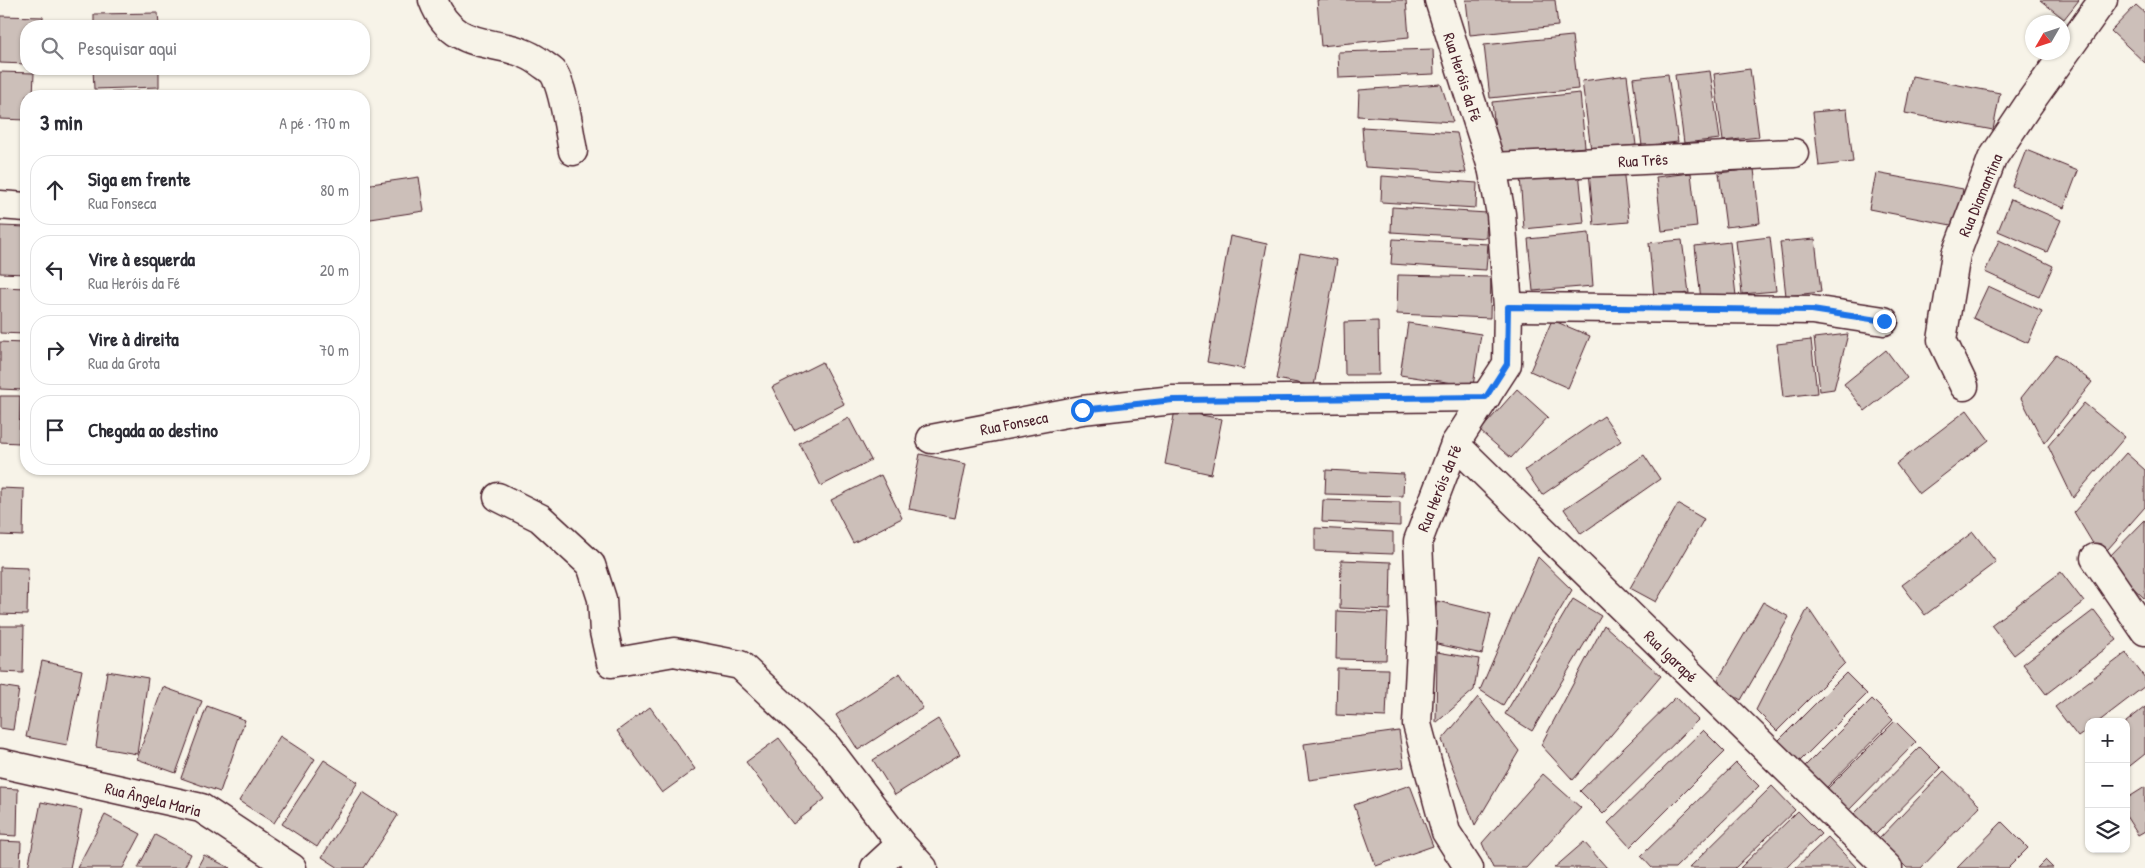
<!DOCTYPE html>
<html lang="pt">
<meta charset="utf-8">
<style>
:root{--surface:#fff;--page:#f2f2f3;--text:#2b2b33;--muted:#7c7c81;--line:#e1e1e2}
body{margin:0;font-family:"Patrick Hand",sans-serif;background:var(--page);color:var(--text)}
.controls{position:absolute;right:15px;bottom:15px;display:grid;overflow:hidden;border-radius:10px;box-shadow:0 1px 4px #0004}
.controls button{width:45px;height:45px;display:grid;place-items:center;padding:0;border:0;border-bottom:1px solid var(--line);background:var(--surface);color:var(--text);font:25px sans-serif}
.compass{position:absolute;left:2025px;top:15px;width:45px;height:45px;border-radius:50%;background:var(--surface);box-shadow:0 1px 4px #0004;rotate:231deg}
.stop{position:absolute;width:15px;height:15px;margin:-11px;border:4px solid #1a73e8;border-radius:50%;background:#fff}
.stop.end{background:#1a73e8;border-color:#fff;box-shadow:0 1px 5px #0008}
.list{margin:0;padding:0;list-style:none}
h2{display:flex;justify-content:space-between;align-items:center;height:65px;margin:0;padding:0 20px;font-size:21px}
h2 small{font-size:16px;font-weight:400;color:var(--muted)}
.list li{display:grid;grid-template-columns:32px 1fr auto;gap:15px;align-items:center;box-sizing:border-box;height:70px;margin:0 10px 10px;padding:0 10px;border:1px solid var(--line);border-radius:20px}
.list b{display:block;font-size:19px;white-space:nowrap}
.list p{margin:0;font-size:16px;white-space:nowrap;color:var(--muted)}
.list em{font-size:16px;font-style:normal;color:var(--muted)}
.icon{flex:none;width:28px;height:28px;fill:none;stroke:currentColor;stroke-width:2;stroke-linecap:round;stroke-linejoin:round}
.map{position:relative;flex:none;width:2145px;height:868px;overflow:hidden}
.search{position:absolute;background:var(--surface);box-shadow:0 1px 4px #0004;left:20px;top:20px;width:350px;height:55px;display:flex;align-items:center;gap:12px;box-sizing:border-box;padding:0 18px;border-radius:20px;color:var(--muted);font-size:19px}
.panel{position:absolute;background:var(--surface);box-shadow:0 1px 4px #0004;left:20px;top:90px;width:350px;height:385px;border-radius:20px}
.map>svg:first-child{display:block}
.building{fill:#ccbfb9;stroke:#4a1f2b}
.lines{fill:none;stroke-linecap:round;stroke-linejoin:round}
.minor-casing{stroke:#4a1f2b;stroke-width:31}
.minor{stroke:#f7f3e8;stroke-width:28}
.route{stroke:#1a73e8;stroke-width:6}
.labels{text-anchor:middle;stroke-width:4;stroke-linejoin:round;paint-order:stroke}
.street-label{font-size:16px;fill:#4a1f2b;stroke:#f7f3e8}
</style>
<div class="map">
<svg width="2145" height="868" viewBox="0 0 2145 868">
<rect width="100%" height="100%" fill="#f7f3e8"/>
<filter id="ink" filterUnits="userSpaceOnUse"><feTurbulence type="fractalNoise" baseFrequency=".02" numOctaves="2"/><feDisplacementMap in="SourceGraphic" scale="10" xChannelSelector="R" yChannelSelector="G"/><feConvolveMatrix kernelMatrix="1 2 1 2 8 2 1 2 1" color-interpolation-filters="sRGB"/></filter>
<g filter="url(#ink)">
<g class="building">
<path d="M1317 0H1406L1409 37 1321 46Z"/>
<path d="M1466 0H1555L1558 26 1470 35Z"/>
<path d="M2040 0H2079L2064 19Z"/>
<path d="M2136 5 2145 13V63L2111 31Z"/>
<path d="M158 13 159 26H94V14Z"/>
<path d="M0 16 43 17V26H26V64L0 63Z"/>
<path d="M1572 36 1578 89 1490 98 1484 45Z"/>
<path d="M1433 49 1434 74 1339 78 1338 52Z"/>
<path d="M93 69H159V87L94 89Z"/>
<path d="M1750 69 1759 137 1723 141 1714 74Z"/>
<path d="M1710 71 1720 139 1684 143 1675 75Z"/>
<path d="M0 72 34 73 33 96H26V120L0 119Z"/>
<path d="M1668 74 1678 142 1642 146 1633 78Z"/>
<path d="M1627 75 1636 145 1591 150 1582 81Z"/>
<path d="M1912 76 2000 93 1993 130 1905 113Z"/>
<path d="M1441 84 1453 122 1358 116 1359 90Z"/>
<path d="M160 91 161 96H95V93Z"/>
<path d="M1580 93 1585 147 1498 156 1492 102Z"/>
<path d="M1847 109 1853 162 1819 166 1813 112Z"/>
<path d="M1362 127 1457 133 1466 173 1365 167Z"/>
<path d="M2026 150 2078 171 2064 208 2012 186Z"/>
<path d="M1623 168 1629 222 1594 225 1589 172Z"/>
<path d="M1754 169 1760 223 1726 227 1719 173Z"/>
<path d="M1579 171 1584 223 1524 229 1520 177Z"/>
<path d="M1691 173 1697 227 1662 231 1656 177Z"/>
<path d="M1876 173 1963 189 1956 226 1869 209Z"/>
<path d="M1382 176 1477 183 1476 208 1381 202Z"/>
<path d="M419 177 424 211 364 220V185Z"/>
<path d="M2011 199 2061 220 2047 252 1998 231Z"/>
<path d="M1392 207 1487 213 1486 238 1391 232Z"/>
<path d="M0 226 26 227V274L0 273Z"/>
<path d="M1589 233 1593 286 1533 291 1528 239Z"/>
<path d="M1230 236 1267 244 1244 369 1207 362Z"/>
<path d="M1770 237 1776 291 1742 294 1736 241Z"/>
<path d="M1393 239 1488 244 1486 270 1391 264Z"/>
<path d="M1815 239 1821 292 1786 296 1780 242Z"/>
<path d="M1682 240 1689 293 1654 297 1649 243Z"/>
<path d="M1999 240 2053 266 2039 297 1985 272Z"/>
<path d="M1730 242 1736 296 1701 300 1695 246Z"/>
<path d="M1300 253 1337 260 1314 386 1276 379Z"/>
<path d="M1398 275 1491 277 1490 318 1397 314Z"/>
<path d="M1988 286 2042 311 2028 343 1973 318Z"/>
<path d="M0 287 26 288 25 334 0 333Z"/>
<path d="M1552 320 1590 336 1568 388 1530 371Z"/>
<path d="M1378 321 1379 375H1345L1344 322Z"/>
<path d="M1408 323 1481 334 1473 386 1400 375Z"/>
<path d="M1848 334 1834 389 1820 391 1814 338Z"/>
<path d="M1811 340 1817 393 1783 397 1777 344Z"/>
<path d="M0 342 23 343 22 390 0 389Z"/>
<path d="M1886 350 1907 378 1865 411 1844 384Z"/>
<path d="M2056 354 2092 382 2044 443 2021 398Z"/>
<path d="M822 362 844 404 794 430 772 387Z"/>
<path d="M1517 389 1548 417 1511 458 1480 431Z"/>
<path d="M0 396H20L19 443 0 442Z"/>
<path d="M2084 403 2125 437 2073 498 2048 446Z"/>
<path d="M1175 410 1222 419 1211 474 1165 464Z"/>
<path d="M1967 410 1989 440 1919 494 1896 464Z"/>
<path d="M1604 416 1621 441 1542 495 1525 470Z"/>
<path d="M849 418 871 460 821 486 799 443Z"/>
<path d="M2126 453 2145 470V507L2101 557 2074 512Z"/>
<path d="M920 454 966 464 955 518 909 509Z"/>
<path d="M1644 455 1660 479 1581 534 1564 509Z"/>
<path d="M1326 470 1404 474 1403 496 1325 494Z"/>
<path d="M881 475 902 518 853 543 831 500Z"/>
<path d="M0 488 24 489 23 536 0 535Z"/>
<path d="M1323 500 1400 502V526L1322 522Z"/>
<path d="M1678 504 1704 519 1656 602 1630 588Z"/>
<path d="M2145 520V597L2144 598 2105 561Z"/>
<path d="M1315 528 1393 532V554L1315 551Z"/>
<path d="M1973 532 1996 562 1925 615 1902 585Z"/>
<path d="M1538 557 1572 590 1503 705 1480 690Z"/>
<path d="M1341 560 1391 562 1390 610 1340 608Z"/>
<path d="M0 567 28 568 27 615 0 614Z"/>
<path d="M2061 572 2084 602 2014 655 1991 625Z"/>
<path d="M1573 599 1601 616 1532 731 1505 714Z"/>
<path d="M1437 601 1491 614 1482 654 1428 642Z"/>
<path d="M1763 602 1789 617 1741 700 1715 685Z"/>
<path d="M1808 608 1845 663 1777 731 1756 710Z"/>
<path d="M2094 610 2117 640 2046 694 2023 664Z"/>
<path d="M1337 611 1388 613 1386 660 1336 659Z"/>
<path d="M1604 625 1661 676 1573 780 1541 745Z"/>
<path d="M0 626H24L23 673 0 672Z"/>
<path d="M1437 652 1479 659 1474 690 1436 723Z"/>
<path d="M2126 653 2145 678V686L2098 722H2089V729L2078 737 2055 707Z"/>
<path d="M42 661 82 670 67 745 26 737Z"/>
<path d="M1337 668 1388 669 1386 717 1336 715Z"/>
<path d="M107 671 148 678 137 754 96 747Z"/>
<path d="M900 673 923 708 858 750 836 715Z"/>
<path d="M1846 673 1867 694 1799 762 1778 741Z"/>
<path d="M0 686 19 689 13 730 0 728Z"/>
<path d="M163 687 202 701 176 773 137 759Z"/>
<path d="M1478 697 1519 751 1475 825 1442 740Z"/>
<path d="M1676 697 1698 720 1603 814 1580 791Z"/>
<path d="M1872 699 1893 720 1826 788 1804 767Z"/>
<path d="M207 706 245 720 220 792 181 778Z"/>
<path d="M650 707 695 769 662 793 617 731Z"/>
<path d="M2145 707V754L2126 769V722Z"/>
<path d="M938 719 960 754 895 795 873 760Z"/>
<path d="M1895 721 1916 742 1848 811 1827 789Z"/>
<path d="M1703 730 1725 752 1630 847 1608 823Z"/>
<path d="M1399 731 1404 767 1309 780 1304 744Z"/>
<path d="M280 736 315 759 274 823 239 801Z"/>
<path d="M779 738 825 799 793 824 746 762Z"/>
<path d="M1920 747 1941 768 1874 836 1853 815Z"/>
<path d="M324 760 358 782 317 847 282 824Z"/>
<path d="M1736 763 1759 786 1675 868H1652L1641 856Z"/>
<path d="M1944 771 1980 806 1921 868H1907L1878 840Z"/>
<path d="M1543 774 1581 808 1526 868H1493L1482 843Z"/>
<path d="M1410 785 1433 846 1376 866 1354 805Z"/>
<path d="M1772 786 1795 810 1735 868H1689Z"/>
<path d="M2145 787V831L2138 835 2126 816V799Z"/>
<path d="M0 788 18 789 17 836 0 835Z"/>
<path d="M363 792 398 815 364 868H339L322 857Z"/>
<path d="M41 802 82 810 70 868H28Z"/>
<path d="M1798 811 1821 834 1786 868H1740Z"/>
<path d="M105 815 141 834 123 868H77Z"/>
<path d="M2002 822 2028 848 2008 868H1957Z"/>
<path d="M155 835 191 854 184 868H138Z"/>
<path d="M1828 837 1857 868H1795Z"/>
<path d="M0 841 21 842 20 868H0Z"/>
<path d="M1584 842 1607 868H1554Z"/>
<path d="M204 855 230 868H197Z"/>
<path d="M2045 860 2053 868H2037Z"/>
</g>
<g class="lines">
<defs>
<g id="minor">
<path d="M433 0C455 58 503 34 541 63 545 66 550 69 553 72 564 88 569 131 573 151"/>
<path d="M1439 0 1492 167 1501 214 1508 307 1507 364 1455 444 1418 541 1422 630 1417 724 1446 832 1469 868"/>
<path d="M1492 167 1794 153"/>
<path d="M0 205 26 207"/>
<path d="M1508 307 1812 310 1884 321"/>
<path d="M1964 386 1942 340 1956 254 1992 159 2028 105 2103 0"/>
<path d="M931 439 1082 410 1173 400 1486 397"/>
<path d="M1455 444 1888 868"/>
<path d="M498 497 540 518 591 565 602 599 604 632 611 663 674 652 740 665 827 747 901 844 923 868"/>
<path d="M2095 558 2145 631"/>
<path d="M0 763 201 808 292 868"/>
<path d="M875 868 901 844"/>
</g>
</defs>
<use href="#minor" class="minor-casing"/>
<use href="#minor" class="minor"/>
</g>
</g>
<g class="lines" filter="url(#ink)">
<path class="route" d="M1082 410 1173 400 1486 397 1507 364 1508 307 1812 310 1884 321"/>
</g>
<g class="labels">
<g class="street-label">
<text transform="translate(1463 77) rotate(72)" y="6">Rua Heróis da Fé</text>
<text transform="translate(1643 160) rotate(-3)" y="6">Rua Três</text>
<text transform="translate(1980 195) rotate(-67)" y="6">Rua Diamantina</text>
<text transform="translate(1014 423) rotate(-11)" y="6">Rua Fonseca</text>
<text transform="translate(1439 488) rotate(-68)" y="6">Rua Heróis da Fé</text>
<text transform="translate(1671 656) rotate(44)" y="6">Rua Igarapé</text>
<text transform="translate(153 799) rotate(14)" y="6">Rua Ângela Maria</text>
</g>
</g>
</svg>
<div class="controls">
<button>+</button>
<button>−</button>
<button><svg class="icon" aria-label="layers" viewBox="0 0 24 24"><path d="M12 4l9 5-9 5-9-5zM3 14l9 5 9-5"/></svg></button>
</div>
<svg class="compass" viewBox="-18 -18 36 36"><path d="M0-13l5 13h-10z" fill="#e53935"/><path d="M0 13l5-13h-10z" fill="#7c7c81"/></svg>
<div class="stop" style="left:1082px;top:410px"></div>
<div class="stop end" style="left:1884px;top:321px"></div>
<div class="search"><svg class="icon" aria-label="search" viewBox="0 0 24 24"><circle cx="10" cy="10" r="6"/><path d="M15 15l6 6"/></svg>Pesquisar aqui</div>
<section class="panel">
<h2>3 min<small>A pé · 170 m</small></h2>
<ul class="list">
<li><svg class="icon" aria-label="ahead" viewBox="0 0 24 24"><path d="M12 20V5M6 11l6-6 6 6"/></svg><div><b>Siga em frente</b><p>Rua Fonseca</p></div><em>80 m</em></li>
<li><svg class="icon" aria-label="left" viewBox="0 0 24 24"><path d="M17 20v-9H6M10 6l-5 5 5 5"/></svg><div><b>Vire à esquerda</b><p>Rua Heróis da Fé</p></div><em>20 m</em></li>
<li><svg class="icon" aria-label="right" viewBox="0 0 24 24"><path d="M7 20v-9h11M14 6l5 5-5 5"/></svg><div><b>Vire à direita</b><p>Rua da Grota</p></div><em>70 m</em></li>
<li><svg class="icon" aria-label="arrive" viewBox="0 0 24 24"><path d="M6 21V4h12l-3 4 3 4H6"/></svg><div><b>Chegada ao destino</b></div></li>
</ul>
</section>
</div>
